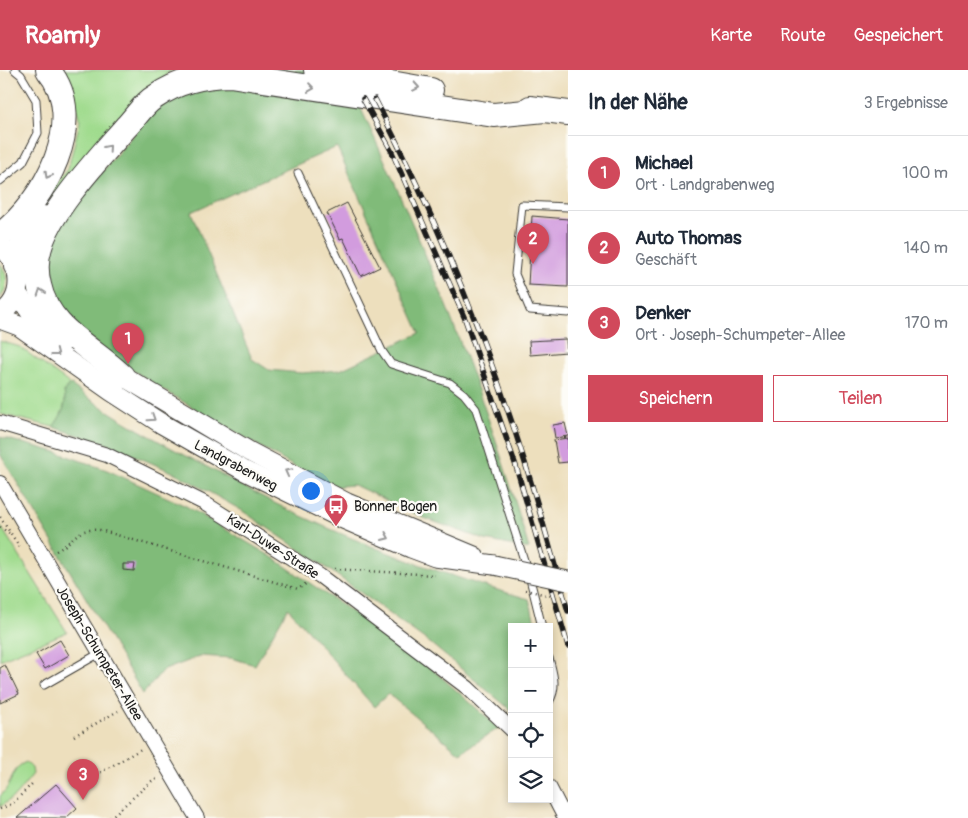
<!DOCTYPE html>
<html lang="de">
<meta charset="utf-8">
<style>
:root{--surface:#fff;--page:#f6f6f7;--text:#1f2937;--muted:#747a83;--line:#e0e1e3;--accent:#d1495b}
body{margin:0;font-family:Pangolin,sans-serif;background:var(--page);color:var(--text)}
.controls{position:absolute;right:15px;bottom:15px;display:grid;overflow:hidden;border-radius:0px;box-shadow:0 2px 8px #0003}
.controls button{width:45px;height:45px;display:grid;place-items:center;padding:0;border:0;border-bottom:1px solid var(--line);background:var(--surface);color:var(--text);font:25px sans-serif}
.you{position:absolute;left:310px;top:420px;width:18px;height:18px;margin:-12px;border:4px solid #fff;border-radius:50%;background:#1a73e8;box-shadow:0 0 0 8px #1a73e833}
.badge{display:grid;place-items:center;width:32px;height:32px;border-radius:50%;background:var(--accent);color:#fff;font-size:16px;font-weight:700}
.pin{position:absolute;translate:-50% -41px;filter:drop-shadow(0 1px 2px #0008)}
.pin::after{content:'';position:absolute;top:26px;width:18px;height:15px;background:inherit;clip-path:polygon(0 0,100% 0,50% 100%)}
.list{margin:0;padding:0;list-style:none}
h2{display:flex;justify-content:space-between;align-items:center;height:65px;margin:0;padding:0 20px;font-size:21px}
h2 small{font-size:16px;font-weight:400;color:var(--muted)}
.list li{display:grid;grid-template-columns:32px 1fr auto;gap:15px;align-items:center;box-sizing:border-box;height:75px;padding:0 20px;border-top:1px solid var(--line)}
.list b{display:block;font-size:19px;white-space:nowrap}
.list p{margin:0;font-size:16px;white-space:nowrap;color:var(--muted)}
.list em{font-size:16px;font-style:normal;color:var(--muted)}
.actions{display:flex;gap:10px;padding:15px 20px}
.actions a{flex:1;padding:11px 0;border:1px solid var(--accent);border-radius:0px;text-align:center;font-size:18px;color:var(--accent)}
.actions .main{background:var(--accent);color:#fff}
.icon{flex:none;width:28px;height:28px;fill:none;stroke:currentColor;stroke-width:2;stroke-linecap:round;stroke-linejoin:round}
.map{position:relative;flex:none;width:568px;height:748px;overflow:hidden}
header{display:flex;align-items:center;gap:30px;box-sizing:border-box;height:70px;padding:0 25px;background:var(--accent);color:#fff}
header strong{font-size:24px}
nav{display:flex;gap:28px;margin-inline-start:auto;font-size:18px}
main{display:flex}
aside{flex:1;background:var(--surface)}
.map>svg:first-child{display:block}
.green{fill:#a0db8e;stroke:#5e7c55}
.forest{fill:#80bb79;stroke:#4e6c4a;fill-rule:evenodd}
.building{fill:#d29cde}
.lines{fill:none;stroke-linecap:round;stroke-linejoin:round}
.service-casing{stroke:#3b3934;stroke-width:9}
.minor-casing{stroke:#3b3934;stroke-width:16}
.secondary-casing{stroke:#3b3934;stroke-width:21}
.motorway-casing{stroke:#3b3934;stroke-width:26}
.path{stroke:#3b3934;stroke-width:2.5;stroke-dasharray:1 4;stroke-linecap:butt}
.service{stroke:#fff;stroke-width:7}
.minor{stroke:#fff;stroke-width:14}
.secondary{stroke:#fff;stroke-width:19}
.motorway{stroke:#fff;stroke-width:24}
.rail-casing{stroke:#1c1c1c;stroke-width:5.5}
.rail{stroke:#fdfcf7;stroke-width:4;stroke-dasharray:11;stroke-linecap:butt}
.secondary-bridge-casing{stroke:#3b3934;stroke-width:21;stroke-linecap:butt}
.path-bridge{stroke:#3b3934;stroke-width:2.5;stroke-dasharray:1 4;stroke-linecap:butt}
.secondary-bridge{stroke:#fff;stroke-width:19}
.oneway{stroke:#999}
.labels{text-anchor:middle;stroke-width:4.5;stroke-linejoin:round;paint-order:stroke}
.street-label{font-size:14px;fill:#1c1c1c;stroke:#fdfcf7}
.poi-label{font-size:14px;fill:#1c1c1c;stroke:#fdfcf7;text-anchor:start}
</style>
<header>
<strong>Roamly</strong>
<nav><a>Karte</a><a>Route</a><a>Gespeichert</a></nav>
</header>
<main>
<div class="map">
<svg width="568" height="748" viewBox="0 0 568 748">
<rect width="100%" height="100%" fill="#fdfcf7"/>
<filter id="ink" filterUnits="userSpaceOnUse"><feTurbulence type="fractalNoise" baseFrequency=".02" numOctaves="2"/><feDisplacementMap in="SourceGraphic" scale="10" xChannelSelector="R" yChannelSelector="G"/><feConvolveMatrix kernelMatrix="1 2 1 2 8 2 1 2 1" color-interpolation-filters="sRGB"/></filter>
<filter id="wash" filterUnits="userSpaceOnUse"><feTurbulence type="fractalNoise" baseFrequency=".0096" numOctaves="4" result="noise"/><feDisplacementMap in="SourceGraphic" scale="20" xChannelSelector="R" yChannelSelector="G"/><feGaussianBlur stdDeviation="1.12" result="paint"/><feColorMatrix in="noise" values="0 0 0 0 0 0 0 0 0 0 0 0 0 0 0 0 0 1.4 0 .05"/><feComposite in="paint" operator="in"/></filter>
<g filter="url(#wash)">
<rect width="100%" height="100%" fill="#eddfbd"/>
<g class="green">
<path d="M65 0H171L21 165 18 163 68 99 80 51Z"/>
<path d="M0 193C9 205 8 217 0 229Z"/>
<path d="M0 271 20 277 70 314 64 321C67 336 62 345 53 357L0 344Z"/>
<path d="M0 455 67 562 0 590Z"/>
<path d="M26 692 32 698 33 704 16 725 0 737V726C14 714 10 698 26 692Z"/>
</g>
<g class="forest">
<path d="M204 0H343C415 153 484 316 529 479L485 470 424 448 354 415 329 417 163 320 111 286 59 244 44 196 52 163 150 44ZM337 77 420 263 340 300 302 303 269 300 252 289 191 142Z"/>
<path d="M70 314C113 348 164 374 213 400 241 415 269 431 297 444 372 479 449 507 529 529L536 557H512V641L430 573 324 496 241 440 177 404 110 375 53 357C62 345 67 336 64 321Z"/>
<path d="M0 367 56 382 107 400 186 436 272 487 423 591 499 658 460 683 388 624 374 637 288 538 255 595 231 588 201 586 162 601 143 624 0 384Z"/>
</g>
<g id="blocks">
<g class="building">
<path d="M347 133 380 197 361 206 343 168 340 169 327 143Z"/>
<path d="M532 146 568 149V217L528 215Z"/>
<path d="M566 269 567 282 530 285 529 271Z"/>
<path d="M565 353 568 366 555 368 553 355Z"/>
<path d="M568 368V392L558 393 554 370Z"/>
<path d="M123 494H135L134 501 123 500Z"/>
<path d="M60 570 69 585 45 599 36 584Z"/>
<path d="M5 595 19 624 0 633V598Z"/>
<path d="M56 714 77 738 66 748H17Z"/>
</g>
</g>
</g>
<g filter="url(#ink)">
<use href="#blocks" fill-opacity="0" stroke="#3b3934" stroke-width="1"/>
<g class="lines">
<defs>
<g id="service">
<path d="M298 103 382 281 391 294 450 313 464 324 476 339 530 509 542 557"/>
<path d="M0 111 23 92 38 63 36 30 21 5 15 0"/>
<path d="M568 137 522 135 515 204 530 240 568 243"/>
<path d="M549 588C553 604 558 617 549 632"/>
<path d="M44 615 100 583"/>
</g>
<g id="minor">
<path d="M0 353 107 385 204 433 320 506 468 618 512 660"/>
<path d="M0 413 197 748"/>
<path d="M549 717 565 748"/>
</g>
<g id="secondary">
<path d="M0 176C22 193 26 228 0 244"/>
<path d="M17 223 31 243 67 270"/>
<path d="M0 249 19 256 111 321 162 354 243 400 341 448 411 478 435 487 494 495"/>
<path d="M111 299 250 382 347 433 474 486"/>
</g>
<g id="motorway">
<path d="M316 0 431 20"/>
<path d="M530 38 568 43"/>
<path d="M0 165C44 133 90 49 48 0"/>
<path d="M16 196 19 180 43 148"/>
<path d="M122 306C92 277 48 259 39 215 36 203 36 189 40 177 50 140 100 87 126 57 135 48 144 33 155 27 178 11 202 6 230 5L494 45 545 40"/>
</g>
</defs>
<use href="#service" class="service-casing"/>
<use href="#minor" class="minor-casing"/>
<use href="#secondary" class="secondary-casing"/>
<use href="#motorway" class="motorway-casing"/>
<g class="path">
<path d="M0 447 21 479"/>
<path d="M0 457 9 463"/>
<path d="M56 481C76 471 73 458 100 460L298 519 307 513"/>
<path d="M335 499 435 505"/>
<path d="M74 666 118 641"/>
<path d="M96 705 141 679"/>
<path d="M0 739 12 734 33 713"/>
<path d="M110 748 152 711 159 708"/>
</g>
<use href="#service" class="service"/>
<use href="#minor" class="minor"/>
<use href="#secondary" class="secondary"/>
<use href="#motorway" class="motorway"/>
<defs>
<g id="rail">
<path d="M363 29 392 82 465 249 516 396 568 576"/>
<path d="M375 29C435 146 487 270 526 396 541 444 554 493 568 541"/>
</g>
</defs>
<use href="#rail" class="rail-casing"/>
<use href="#rail" class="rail"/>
<defs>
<path id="secondary-bridge" d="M494 495 568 511"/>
</defs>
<use href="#secondary-bridge" class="secondary-bridge-casing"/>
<path class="path-bridge" d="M525 520 552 526"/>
<use href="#secondary-bridge" class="secondary-bridge"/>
</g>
<defs><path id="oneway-chevron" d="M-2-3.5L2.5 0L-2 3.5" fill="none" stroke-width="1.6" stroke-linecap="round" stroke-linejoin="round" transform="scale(1.25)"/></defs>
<g class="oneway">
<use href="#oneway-chevron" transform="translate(416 17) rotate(10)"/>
<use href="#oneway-chevron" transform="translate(311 18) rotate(8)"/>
<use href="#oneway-chevron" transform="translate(108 78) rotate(-49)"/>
<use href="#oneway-chevron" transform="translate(48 105) rotate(120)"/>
<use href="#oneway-chevron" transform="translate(41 222) rotate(-109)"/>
<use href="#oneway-chevron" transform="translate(56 283) rotate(38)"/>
<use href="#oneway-chevron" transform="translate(152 348) rotate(33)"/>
<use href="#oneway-chevron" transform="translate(288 402) rotate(-152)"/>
<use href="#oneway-chevron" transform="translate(386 467) rotate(24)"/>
</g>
</g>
<defs>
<symbol id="bus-pin" viewBox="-11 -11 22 30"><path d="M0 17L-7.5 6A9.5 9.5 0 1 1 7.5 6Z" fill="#d1495b" stroke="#fdfcf7"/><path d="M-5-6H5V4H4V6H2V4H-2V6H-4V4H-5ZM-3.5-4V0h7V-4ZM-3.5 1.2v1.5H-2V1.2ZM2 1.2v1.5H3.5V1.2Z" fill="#fff"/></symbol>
</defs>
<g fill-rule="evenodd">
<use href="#bus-pin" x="322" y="422" width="28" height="38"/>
</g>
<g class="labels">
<g class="street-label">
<text transform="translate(236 395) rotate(28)" y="5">Landgrabenweg</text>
<text transform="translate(273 476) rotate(33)" y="5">Karl-Duwe-Straße</text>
<text transform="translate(100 583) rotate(59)" y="5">Joseph-Schumpeter-Allee</text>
</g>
<g class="poi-label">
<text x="354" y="441">Bonner Bogen</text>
</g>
</g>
</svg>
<div class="controls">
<button>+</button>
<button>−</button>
<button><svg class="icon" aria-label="locate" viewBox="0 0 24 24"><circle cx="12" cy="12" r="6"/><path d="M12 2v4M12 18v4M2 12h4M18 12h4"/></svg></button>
<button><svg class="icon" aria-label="layers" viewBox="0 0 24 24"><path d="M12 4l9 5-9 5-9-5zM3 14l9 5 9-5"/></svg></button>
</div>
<div class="you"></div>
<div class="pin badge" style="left:128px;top:294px">1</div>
<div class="pin badge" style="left:533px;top:194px">2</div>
<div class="pin badge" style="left:83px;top:730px">3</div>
</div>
<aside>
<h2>In der Nähe<small>3 Ergebnisse</small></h2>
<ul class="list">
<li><span class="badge">1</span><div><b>Michael</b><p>Ort · Landgrabenweg</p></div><em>100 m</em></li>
<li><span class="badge">2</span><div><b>Auto Thomas</b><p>Geschäft</p></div><em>140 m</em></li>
<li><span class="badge">3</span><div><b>Denker</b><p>Ort · Joseph-Schumpeter-Allee</p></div><em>170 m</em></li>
</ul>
<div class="actions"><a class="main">Speichern</a><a>Teilen</a></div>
</aside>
</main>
